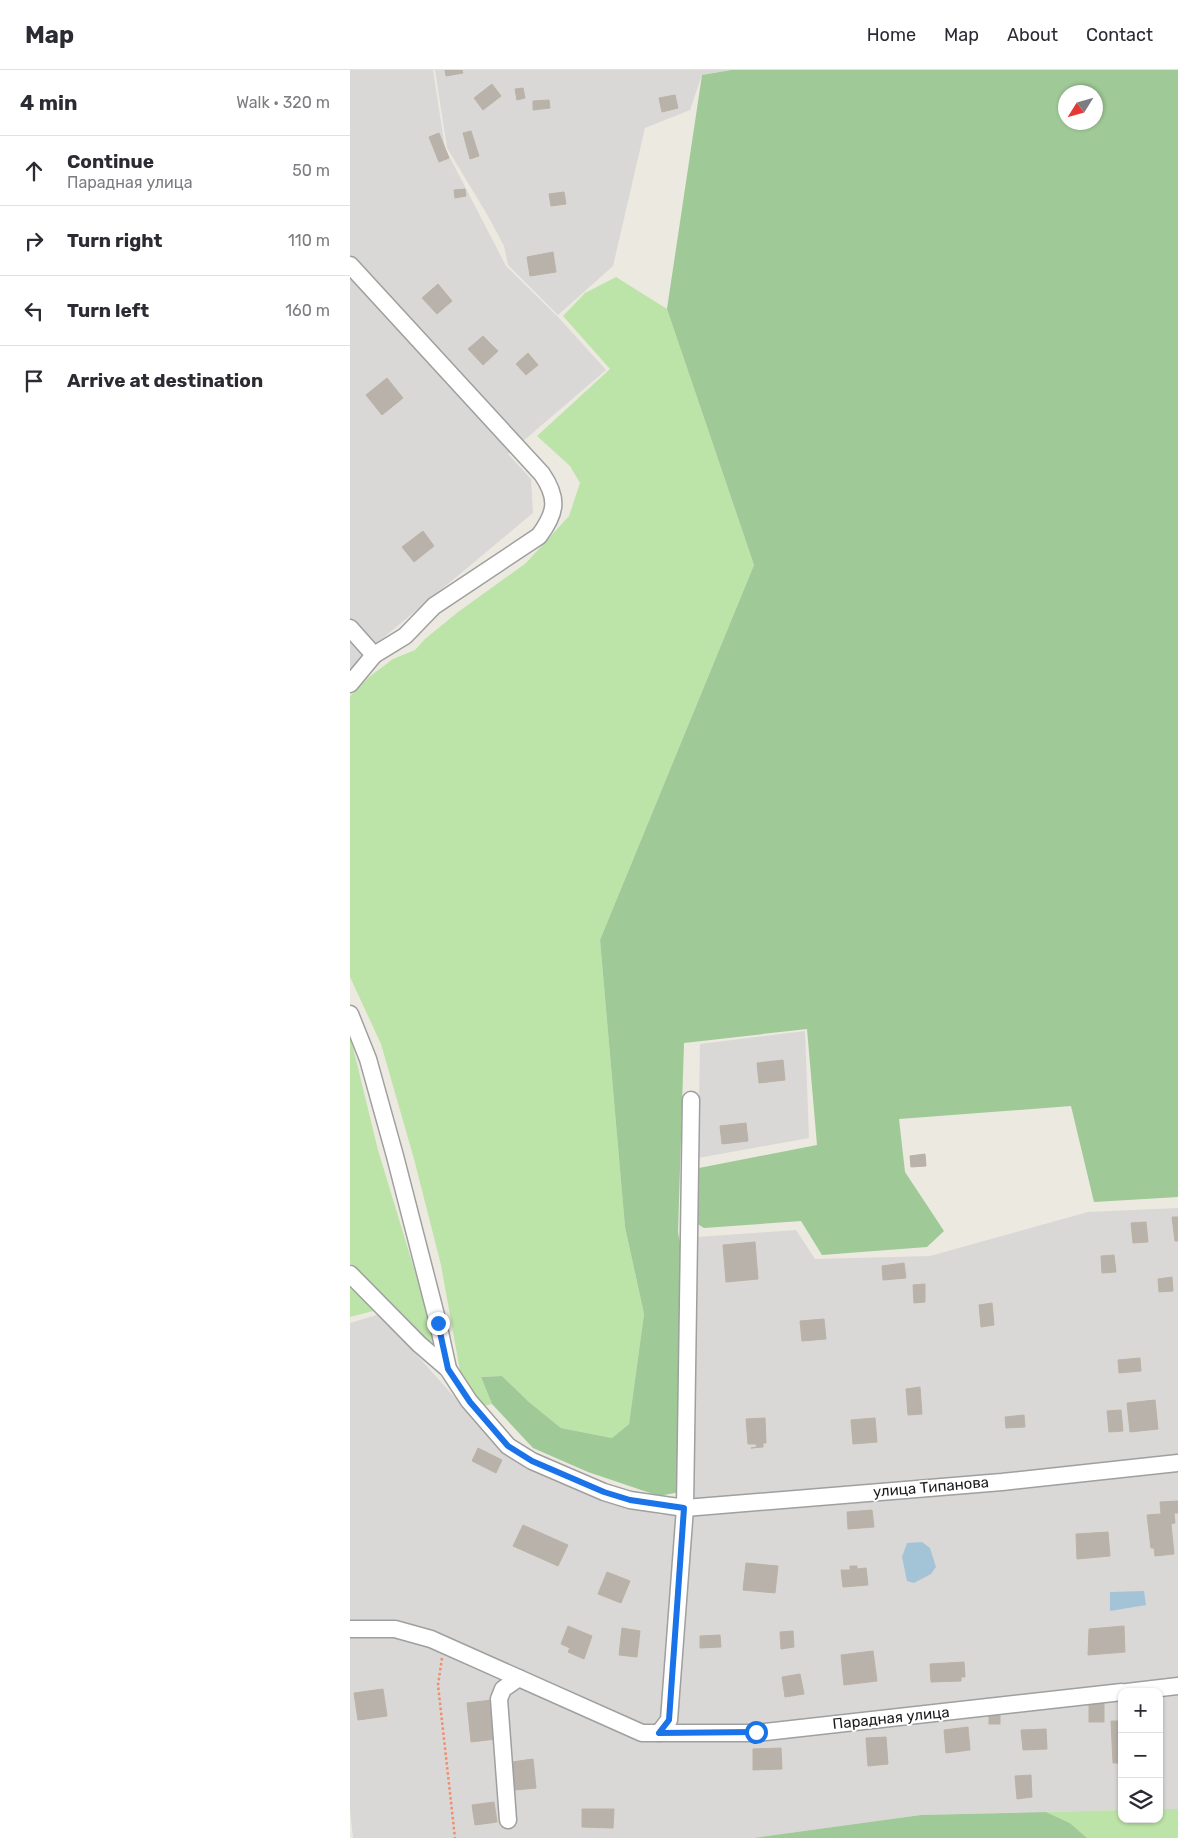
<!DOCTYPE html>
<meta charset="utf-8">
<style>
:root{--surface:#fff;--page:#f7f7f7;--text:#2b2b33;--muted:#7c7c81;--line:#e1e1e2}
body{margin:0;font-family:Rubik,sans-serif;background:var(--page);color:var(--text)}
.controls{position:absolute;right:15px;bottom:15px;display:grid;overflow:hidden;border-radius:10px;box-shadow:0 1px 4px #0004}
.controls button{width:45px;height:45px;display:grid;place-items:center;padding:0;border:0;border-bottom:1px solid var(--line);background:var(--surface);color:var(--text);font:25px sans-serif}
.compass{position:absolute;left:708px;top:15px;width:45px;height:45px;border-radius:50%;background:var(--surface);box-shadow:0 1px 4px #0004;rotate:233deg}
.stop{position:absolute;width:15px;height:15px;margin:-11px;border:4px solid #1a73e8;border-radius:50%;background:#fff}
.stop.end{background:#1a73e8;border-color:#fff;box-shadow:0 1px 5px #0008}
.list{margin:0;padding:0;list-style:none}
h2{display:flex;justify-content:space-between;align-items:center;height:65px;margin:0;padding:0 20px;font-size:21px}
h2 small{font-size:16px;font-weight:400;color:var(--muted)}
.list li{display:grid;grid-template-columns:32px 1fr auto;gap:15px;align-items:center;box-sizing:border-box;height:70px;padding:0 20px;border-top:1px solid var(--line)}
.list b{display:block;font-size:19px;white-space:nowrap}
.list p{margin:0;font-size:16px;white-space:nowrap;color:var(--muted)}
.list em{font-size:16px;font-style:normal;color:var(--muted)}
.icon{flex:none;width:28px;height:28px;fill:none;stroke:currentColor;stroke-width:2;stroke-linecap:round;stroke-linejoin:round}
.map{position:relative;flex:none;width:828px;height:1768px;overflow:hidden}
header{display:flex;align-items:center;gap:30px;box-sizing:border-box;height:70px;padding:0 25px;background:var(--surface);border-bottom:1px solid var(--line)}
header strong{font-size:24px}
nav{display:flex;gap:28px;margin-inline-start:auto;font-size:18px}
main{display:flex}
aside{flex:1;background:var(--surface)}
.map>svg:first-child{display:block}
.residential{fill:#d9d8d7}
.grass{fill:#bde4a8}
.forest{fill:#9fc997;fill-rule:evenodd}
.water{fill:#a3c4d7}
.building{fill:#b8b2aa;stroke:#bcb2a4}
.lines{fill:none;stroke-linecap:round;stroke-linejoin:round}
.minor-casing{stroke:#9f9f9f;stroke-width:19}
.path{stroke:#f18c6c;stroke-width:2.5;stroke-dasharray:2.5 2.5;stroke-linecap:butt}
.minor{stroke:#fff;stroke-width:16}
.route{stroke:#1a73e8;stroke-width:6}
.labels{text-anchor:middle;stroke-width:4;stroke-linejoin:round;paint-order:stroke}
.street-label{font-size:15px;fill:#1b1b1b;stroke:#fff}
</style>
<header>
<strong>Map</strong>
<nav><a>Home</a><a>Map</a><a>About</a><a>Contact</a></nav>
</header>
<main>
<aside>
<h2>4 min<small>Walk · 320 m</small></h2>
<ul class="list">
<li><svg class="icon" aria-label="ahead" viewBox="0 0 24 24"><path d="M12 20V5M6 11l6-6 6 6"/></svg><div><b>Continue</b><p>Парадная улица</p></div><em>50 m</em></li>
<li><svg class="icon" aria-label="right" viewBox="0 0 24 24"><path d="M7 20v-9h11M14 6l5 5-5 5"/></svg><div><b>Turn right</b></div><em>110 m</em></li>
<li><svg class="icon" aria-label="left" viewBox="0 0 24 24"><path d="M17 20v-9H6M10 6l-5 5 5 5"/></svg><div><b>Turn left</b></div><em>160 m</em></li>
<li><svg class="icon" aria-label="arrive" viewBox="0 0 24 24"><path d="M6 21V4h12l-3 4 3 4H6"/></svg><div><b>Arrive at destination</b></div></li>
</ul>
</aside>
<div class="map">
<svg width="828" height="1768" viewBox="0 0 828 1768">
<rect width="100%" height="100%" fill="#ece9e0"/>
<g class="residential">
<path d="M0 0H83L95 78 156 196 209 248 256 300 158 384 181 409 183 443 27 573 0 606Z"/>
<path d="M85 0H379L352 5 340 40 295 58 263 196 208 245 158 195 154 176 138 146 97 78Z"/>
<path d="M455 961 459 1068 348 1088 350 974Z"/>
<path d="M828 1138V1739H809V1622H772V1740L571 1745 403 1768H3L0 1740V1253L30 1244 150 1378 270 1435 311 1445 329 1444 347 1167 446 1160 465 1189 580 1186 738 1142Z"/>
</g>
<g class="grass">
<path d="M266 207 317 239 404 495 250 870 275 1157 294 1244 279 1354 262 1368 211 1358 179 1332 152 1306 131 1307 142 1334 134 1336 112 1312 91 1195 64 1089 31 974 0 907V626L19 607 43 589 65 580 75 569 108 542 176 493 219 446 230 413 220 396 187 366 260 299 213 246 235 223Z"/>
<path d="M0 965 28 1080 85 1268 80 1273 0 1193Z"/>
<path d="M0 1210 31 1239 0 1247Z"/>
<path d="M809 1739H828V1768H737L720 1753 696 1742 772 1740V1749H809Z"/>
</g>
<g class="forest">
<path d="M381 0H828V1127L744 1132 721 1036 549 1049 555 1102 594 1161 577 1177 472 1185 451 1151 354 1158 346 1153 344 1099 467 1075 457 959 334 973 328 1162 332 1184 329 1200V1220L330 1422 309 1426 238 1402 183 1378 142 1334 131 1307 152 1306 179 1332 211 1358 262 1368 279 1354 294 1244 275 1157 250 870 404 495 317 239 352 5ZM716 22H746V52H716Z"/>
<path d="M696 1742 720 1753 737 1768H403L571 1745Z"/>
</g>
<g class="water">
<path d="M572 1472 580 1478 586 1497 581 1504 564 1513 557 1511 552 1487 557 1473Z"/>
<path d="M794 1521 796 1535 760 1541V1522Z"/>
</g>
<g class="building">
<path d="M95 0H112L113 3 96 6Z"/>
<path d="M142 14 151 26 133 40 124 28Z"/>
<path d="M173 18 175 28 167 30 165 19Z"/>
<path d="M325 25 328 38 312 42 309 28Z"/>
<path d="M199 30 200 38 183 40V31Z"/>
<path d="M121 61 129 86 120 89 113 63Z"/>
<path d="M89 63 99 88 89 92 79 67Z"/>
<path d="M115 119 116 126 105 128 104 120Z"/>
<path d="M214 122 216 134 201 136 199 124Z"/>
<path d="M203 182 206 202 180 206 177 187Z"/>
<path d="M88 214 102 231 87 244 72 228Z"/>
<path d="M133 266 148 281 133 295 118 279Z"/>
<path d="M178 283 188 295 176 305 166 294Z"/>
<path d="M37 308 53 328 32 345 16 325Z"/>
<path d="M73 461 84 476 64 492 52 477Z"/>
<path d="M433 990 435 1010 409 1013 407 993Z"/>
<path d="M396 1053 398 1071 372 1074 370 1056Z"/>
<path d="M575 1084 576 1096 561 1097 560 1086Z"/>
<path d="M822 1147H828V1171H825Z"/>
<path d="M796 1152 798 1172 783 1173 781 1153Z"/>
<path d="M405 1172 408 1209 376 1212 373 1175Z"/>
<path d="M764 1185 766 1202 752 1203 751 1186Z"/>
<path d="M554 1193 556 1208 533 1210 532 1196Z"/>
<path d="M822 1207 823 1221 809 1222 808 1209Z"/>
<path d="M575 1214V1232L564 1233 563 1215Z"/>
<path d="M642 1233 644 1255 631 1257 629 1235Z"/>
<path d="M474 1249 476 1269 452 1271 450 1251Z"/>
<path d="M790 1288 791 1301 769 1303 768 1290Z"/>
<path d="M570 1317 572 1344 558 1345 556 1319Z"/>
<path d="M805 1330 808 1359 780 1362 777 1333Z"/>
<path d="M771 1340 773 1361 759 1362 757 1341Z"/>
<path d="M674 1345 675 1357 656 1358 655 1347Z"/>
<path d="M415 1348 416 1373H413V1377L401 1378 407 1377 406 1374H398L396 1349Z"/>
<path d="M525 1348 527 1372 503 1374 501 1350Z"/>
<path d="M128 1378 152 1390 146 1403 122 1391Z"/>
<path d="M828 1431V1443H824L825 1453 821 1454 824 1484 805 1486 804 1478H801L797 1445 811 1444 810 1432Z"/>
<path d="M522 1440 524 1457 498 1459 497 1442Z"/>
<path d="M173 1455 218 1475 208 1496 163 1476Z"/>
<path d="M758 1462 760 1486 727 1489 726 1464Z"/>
<path d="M396 1493 428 1496 425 1523 393 1520Z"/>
<path d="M500 1496H507V1499L516 1498 518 1515 493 1517 491 1500H500Z"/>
<path d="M257 1502 280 1511 271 1533 248 1524Z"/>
<path d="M218 1556 242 1566 234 1589 218 1582 220 1578 211 1574Z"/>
<path d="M774 1556 775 1582 738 1585 739 1559Z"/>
<path d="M272 1558 290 1561 287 1587 269 1585Z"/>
<path d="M443 1561 444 1577 431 1579 430 1562Z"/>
<path d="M370 1565 371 1577 350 1578V1566Z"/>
<path d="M523 1581 527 1611 494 1615 491 1585Z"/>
<path d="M614 1592 615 1607H611V1611L581 1612 580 1594Z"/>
<path d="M450 1604 454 1624 435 1627 432 1607Z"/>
<path d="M33 1619 37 1646 8 1650 4 1623Z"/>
<path d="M142 1630 146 1669 121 1672 117 1633Z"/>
<rect x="739" y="1633" width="15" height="19"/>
<rect x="639" y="1644" width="11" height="10"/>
<path d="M761 1651H772V1693H763Z"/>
<path d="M618 1657 620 1680 596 1683 594 1660Z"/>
<path d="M696 1659 697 1679 673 1680 671 1660Z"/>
<path d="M536 1667 538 1694 518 1696 516 1668Z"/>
<path d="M431 1678 432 1699 403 1700V1679Z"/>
<path d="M183 1689 186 1718 165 1720 162 1692Z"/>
<path d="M681 1705 682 1727 667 1729 665 1706Z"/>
<path d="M144 1732 147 1752 125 1755 122 1735Z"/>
<path d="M232 1739H264L263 1758 232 1757Z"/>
</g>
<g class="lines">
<defs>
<g id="minor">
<path d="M0 195 192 404C209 429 206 443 189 466L84 536 55 566 24 585 0 614"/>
<path d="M0 558 24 585"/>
<path d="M0 944 18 989 45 1086 88 1253 98 1299"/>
<path d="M0 1204 69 1274 98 1299 119 1331 158 1376 182 1391 254 1422 280 1430 335 1438 652 1412 828 1393"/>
<path d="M0 1559H45L81 1569 292 1663H406L772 1622"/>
<path d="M777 1622 828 1616"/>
<path d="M309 1663 319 1650 335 1438 341 1030"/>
<path d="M158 1750 149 1629 153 1619 169 1608"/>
</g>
</defs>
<use href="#minor" class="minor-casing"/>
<path class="path" d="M92 1588 88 1615 105 1768"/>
<use href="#minor" class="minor"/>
</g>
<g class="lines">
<path class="route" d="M88 1253 98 1299 120 1332 158 1376 182 1391 254 1422 280 1430 334 1438 319 1650 309 1663 406 1662"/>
</g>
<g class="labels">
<g class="street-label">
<text transform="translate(581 1417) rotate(-5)" y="5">улица Типанова</text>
<text transform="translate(541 1648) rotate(-6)" y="5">Парадная улица</text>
</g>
</g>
</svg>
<div class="controls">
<button>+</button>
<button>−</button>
<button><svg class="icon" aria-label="layers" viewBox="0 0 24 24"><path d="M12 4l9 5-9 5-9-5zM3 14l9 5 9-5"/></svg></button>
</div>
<svg class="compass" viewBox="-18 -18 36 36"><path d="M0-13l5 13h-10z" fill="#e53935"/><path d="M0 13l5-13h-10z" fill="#7c7c81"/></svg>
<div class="stop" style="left:406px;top:1662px"></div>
<div class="stop end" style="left:88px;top:1253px"></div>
</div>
</main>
